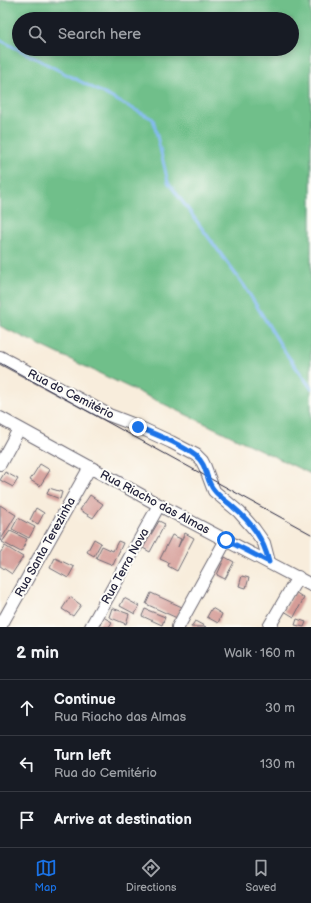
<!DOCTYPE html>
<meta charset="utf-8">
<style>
:root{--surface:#171b24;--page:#242831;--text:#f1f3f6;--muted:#9ea1a6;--line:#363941;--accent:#1a73e8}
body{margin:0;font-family:"Balsamiq Sans",sans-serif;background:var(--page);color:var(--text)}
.stop{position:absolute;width:12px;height:12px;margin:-9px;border:3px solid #1a73e8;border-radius:50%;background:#fff}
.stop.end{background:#1a73e8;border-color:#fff;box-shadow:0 1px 4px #0008}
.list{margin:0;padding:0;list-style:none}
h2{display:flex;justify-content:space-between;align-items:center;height:52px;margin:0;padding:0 16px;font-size:17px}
h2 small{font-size:13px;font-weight:400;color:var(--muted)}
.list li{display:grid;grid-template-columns:26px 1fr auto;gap:12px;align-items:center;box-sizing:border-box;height:56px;padding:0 16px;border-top:1px solid var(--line)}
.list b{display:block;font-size:15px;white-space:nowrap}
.list p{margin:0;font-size:13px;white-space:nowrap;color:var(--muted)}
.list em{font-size:13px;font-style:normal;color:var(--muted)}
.icon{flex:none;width:22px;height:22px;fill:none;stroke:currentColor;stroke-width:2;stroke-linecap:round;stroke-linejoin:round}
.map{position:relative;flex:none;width:311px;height:627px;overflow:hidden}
.search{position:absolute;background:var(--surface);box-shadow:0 2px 6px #0003;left:12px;right:12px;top:12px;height:44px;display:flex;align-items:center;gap:10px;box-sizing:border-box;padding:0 14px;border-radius:22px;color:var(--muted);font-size:15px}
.sheet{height:220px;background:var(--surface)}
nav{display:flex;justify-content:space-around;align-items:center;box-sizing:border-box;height:56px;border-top:1px solid var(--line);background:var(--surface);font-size:11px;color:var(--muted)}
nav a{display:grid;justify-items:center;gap:2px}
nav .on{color:var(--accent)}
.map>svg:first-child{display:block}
.forest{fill:#70bf8a;stroke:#497062;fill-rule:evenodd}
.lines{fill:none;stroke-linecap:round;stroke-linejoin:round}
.stream{stroke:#82baf2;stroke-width:3}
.building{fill:#d59c97}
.minor-casing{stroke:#6d6973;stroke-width:14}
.minor{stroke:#fff;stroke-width:12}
.tram{stroke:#22223b;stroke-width:1}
.route{stroke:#1a73e8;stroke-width:5}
.labels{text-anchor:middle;stroke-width:4;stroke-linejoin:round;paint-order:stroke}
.street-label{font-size:12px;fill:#22223b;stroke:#fdfcf7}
</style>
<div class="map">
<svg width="311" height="627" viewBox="0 0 311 627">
<rect width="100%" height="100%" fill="#fdfcf7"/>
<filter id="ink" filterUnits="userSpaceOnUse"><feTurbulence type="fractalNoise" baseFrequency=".025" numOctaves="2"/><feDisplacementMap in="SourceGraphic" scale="8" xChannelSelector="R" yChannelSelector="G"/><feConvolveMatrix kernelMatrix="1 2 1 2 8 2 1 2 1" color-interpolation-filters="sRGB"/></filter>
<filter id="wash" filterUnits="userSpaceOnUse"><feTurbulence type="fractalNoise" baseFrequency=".012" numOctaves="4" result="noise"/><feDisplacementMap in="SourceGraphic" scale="16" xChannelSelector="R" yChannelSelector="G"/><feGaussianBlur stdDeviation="0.9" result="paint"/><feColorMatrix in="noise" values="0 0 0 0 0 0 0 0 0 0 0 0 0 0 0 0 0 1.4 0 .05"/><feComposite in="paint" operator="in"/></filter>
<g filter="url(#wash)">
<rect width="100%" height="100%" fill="#f8eddc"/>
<path class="forest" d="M0 0H311V474L0 326ZM19 19H292V49H19Z"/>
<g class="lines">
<path class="stream" d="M0 40 153 119 168 182 245 287 285 352 311 388"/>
</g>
<g id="blocks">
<g class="building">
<path d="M40 464 50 470 40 486 30 480Z"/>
<path d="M5 472 18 479 13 487 0 480Z"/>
<path d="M49 488 62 492 60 499 47 494Z"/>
<path d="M90 495 103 504 93 518 80 510Z"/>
<path d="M0 505 16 515 0 541Z"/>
<path d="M36 508 44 513 38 524 30 520Z"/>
<path d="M18 518 35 527 29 538 12 529Z"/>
<path d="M159 521 165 524 150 552 143 548Z"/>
<path d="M10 531 27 539 21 552 2 542Z"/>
<path d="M185 533 194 538 177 571 168 566 169 563 160 559 172 535 181 539 178 547Z"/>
<path d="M94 539 101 543 94 556 87 552Z"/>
<path d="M118 541 123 543 113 565 96 558 102 546 113 551Z"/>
<path d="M5 546 23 557 12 574 0 566V553Z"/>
<path d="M225 557 234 562 225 579 217 575Z"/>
<path d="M55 558 74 567 68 578 50 568Z"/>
<path d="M242 576 249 578 246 588 239 586Z"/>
<path d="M295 592 304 598 294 617 284 611Z"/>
<path d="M151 593 182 607 177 618 146 604Z"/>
<path d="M70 597 81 605 73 616 62 609Z"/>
<path d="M124 598 139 606 135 614 120 606Z"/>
<path d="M112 608 129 614 126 624 109 617Z"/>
<path d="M212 608 222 614 218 623 207 617Z"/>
<path d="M145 609 165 617 162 625 142 616Z"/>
<path d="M103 617 112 622 109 627H98Z"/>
<path d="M297 619 306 622 304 627 295 625Z"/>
<path d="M195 621 206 627H191Z"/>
</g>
</g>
</g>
<g filter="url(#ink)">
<use href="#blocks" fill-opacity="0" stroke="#6d6973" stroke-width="1"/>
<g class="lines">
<defs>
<g id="minor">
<path d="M0 357 109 415 130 423 171 442 196 455 202 461 205 467 214 491 239 512 254 529 264 543 269 562"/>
<path d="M0 418 159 505 311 585"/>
<path d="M0 464 19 429"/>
<path d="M0 627 90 467"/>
<path d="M91 627 159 505"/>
<path d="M178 627 226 540"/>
<path d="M269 627 298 577"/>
</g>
</defs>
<use href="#minor" class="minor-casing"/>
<use href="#minor" class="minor"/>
<path class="tram" d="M0 363 311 534"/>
</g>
</g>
<g class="lines" filter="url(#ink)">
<path class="route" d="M138 427C157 435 179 443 196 456 208 465 205 480 214 490 219 497 227 501 233 507 252 523 263 538 269 562L226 540"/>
</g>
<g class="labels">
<g class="street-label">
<text transform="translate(71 394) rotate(27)" y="4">Rua do Cemitério</text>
<text transform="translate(155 502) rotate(28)" y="4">Rua Riacho das Almas</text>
<text transform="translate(45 547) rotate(-61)" y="4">Rua Santa Terezinha</text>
<text transform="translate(125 566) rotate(-61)" y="4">Rua Terra Nova</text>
</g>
</g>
</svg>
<div class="stop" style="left:226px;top:540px"></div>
<div class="stop end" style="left:138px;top:427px"></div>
<div class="search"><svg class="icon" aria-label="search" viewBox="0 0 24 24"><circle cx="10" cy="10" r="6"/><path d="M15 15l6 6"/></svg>Search here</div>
</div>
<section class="sheet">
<h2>2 min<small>Walk · 160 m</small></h2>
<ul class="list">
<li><svg class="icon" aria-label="ahead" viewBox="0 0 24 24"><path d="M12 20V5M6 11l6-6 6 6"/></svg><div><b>Continue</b><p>Rua Riacho das Almas</p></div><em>30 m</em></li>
<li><svg class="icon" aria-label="left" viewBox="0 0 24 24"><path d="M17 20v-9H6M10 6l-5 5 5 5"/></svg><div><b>Turn left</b><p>Rua do Cemitério</p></div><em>130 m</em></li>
<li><svg class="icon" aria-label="arrive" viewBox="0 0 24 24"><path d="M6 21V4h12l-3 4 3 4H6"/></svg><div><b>Arrive at destination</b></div></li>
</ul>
</section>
<nav>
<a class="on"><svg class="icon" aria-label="map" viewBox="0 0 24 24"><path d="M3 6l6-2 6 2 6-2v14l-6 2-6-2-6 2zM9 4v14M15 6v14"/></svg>Map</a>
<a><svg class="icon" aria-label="directions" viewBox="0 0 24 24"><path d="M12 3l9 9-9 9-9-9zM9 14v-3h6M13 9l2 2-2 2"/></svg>Directions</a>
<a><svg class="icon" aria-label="saved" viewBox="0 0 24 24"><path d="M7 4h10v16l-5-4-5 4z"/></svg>Saved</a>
</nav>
